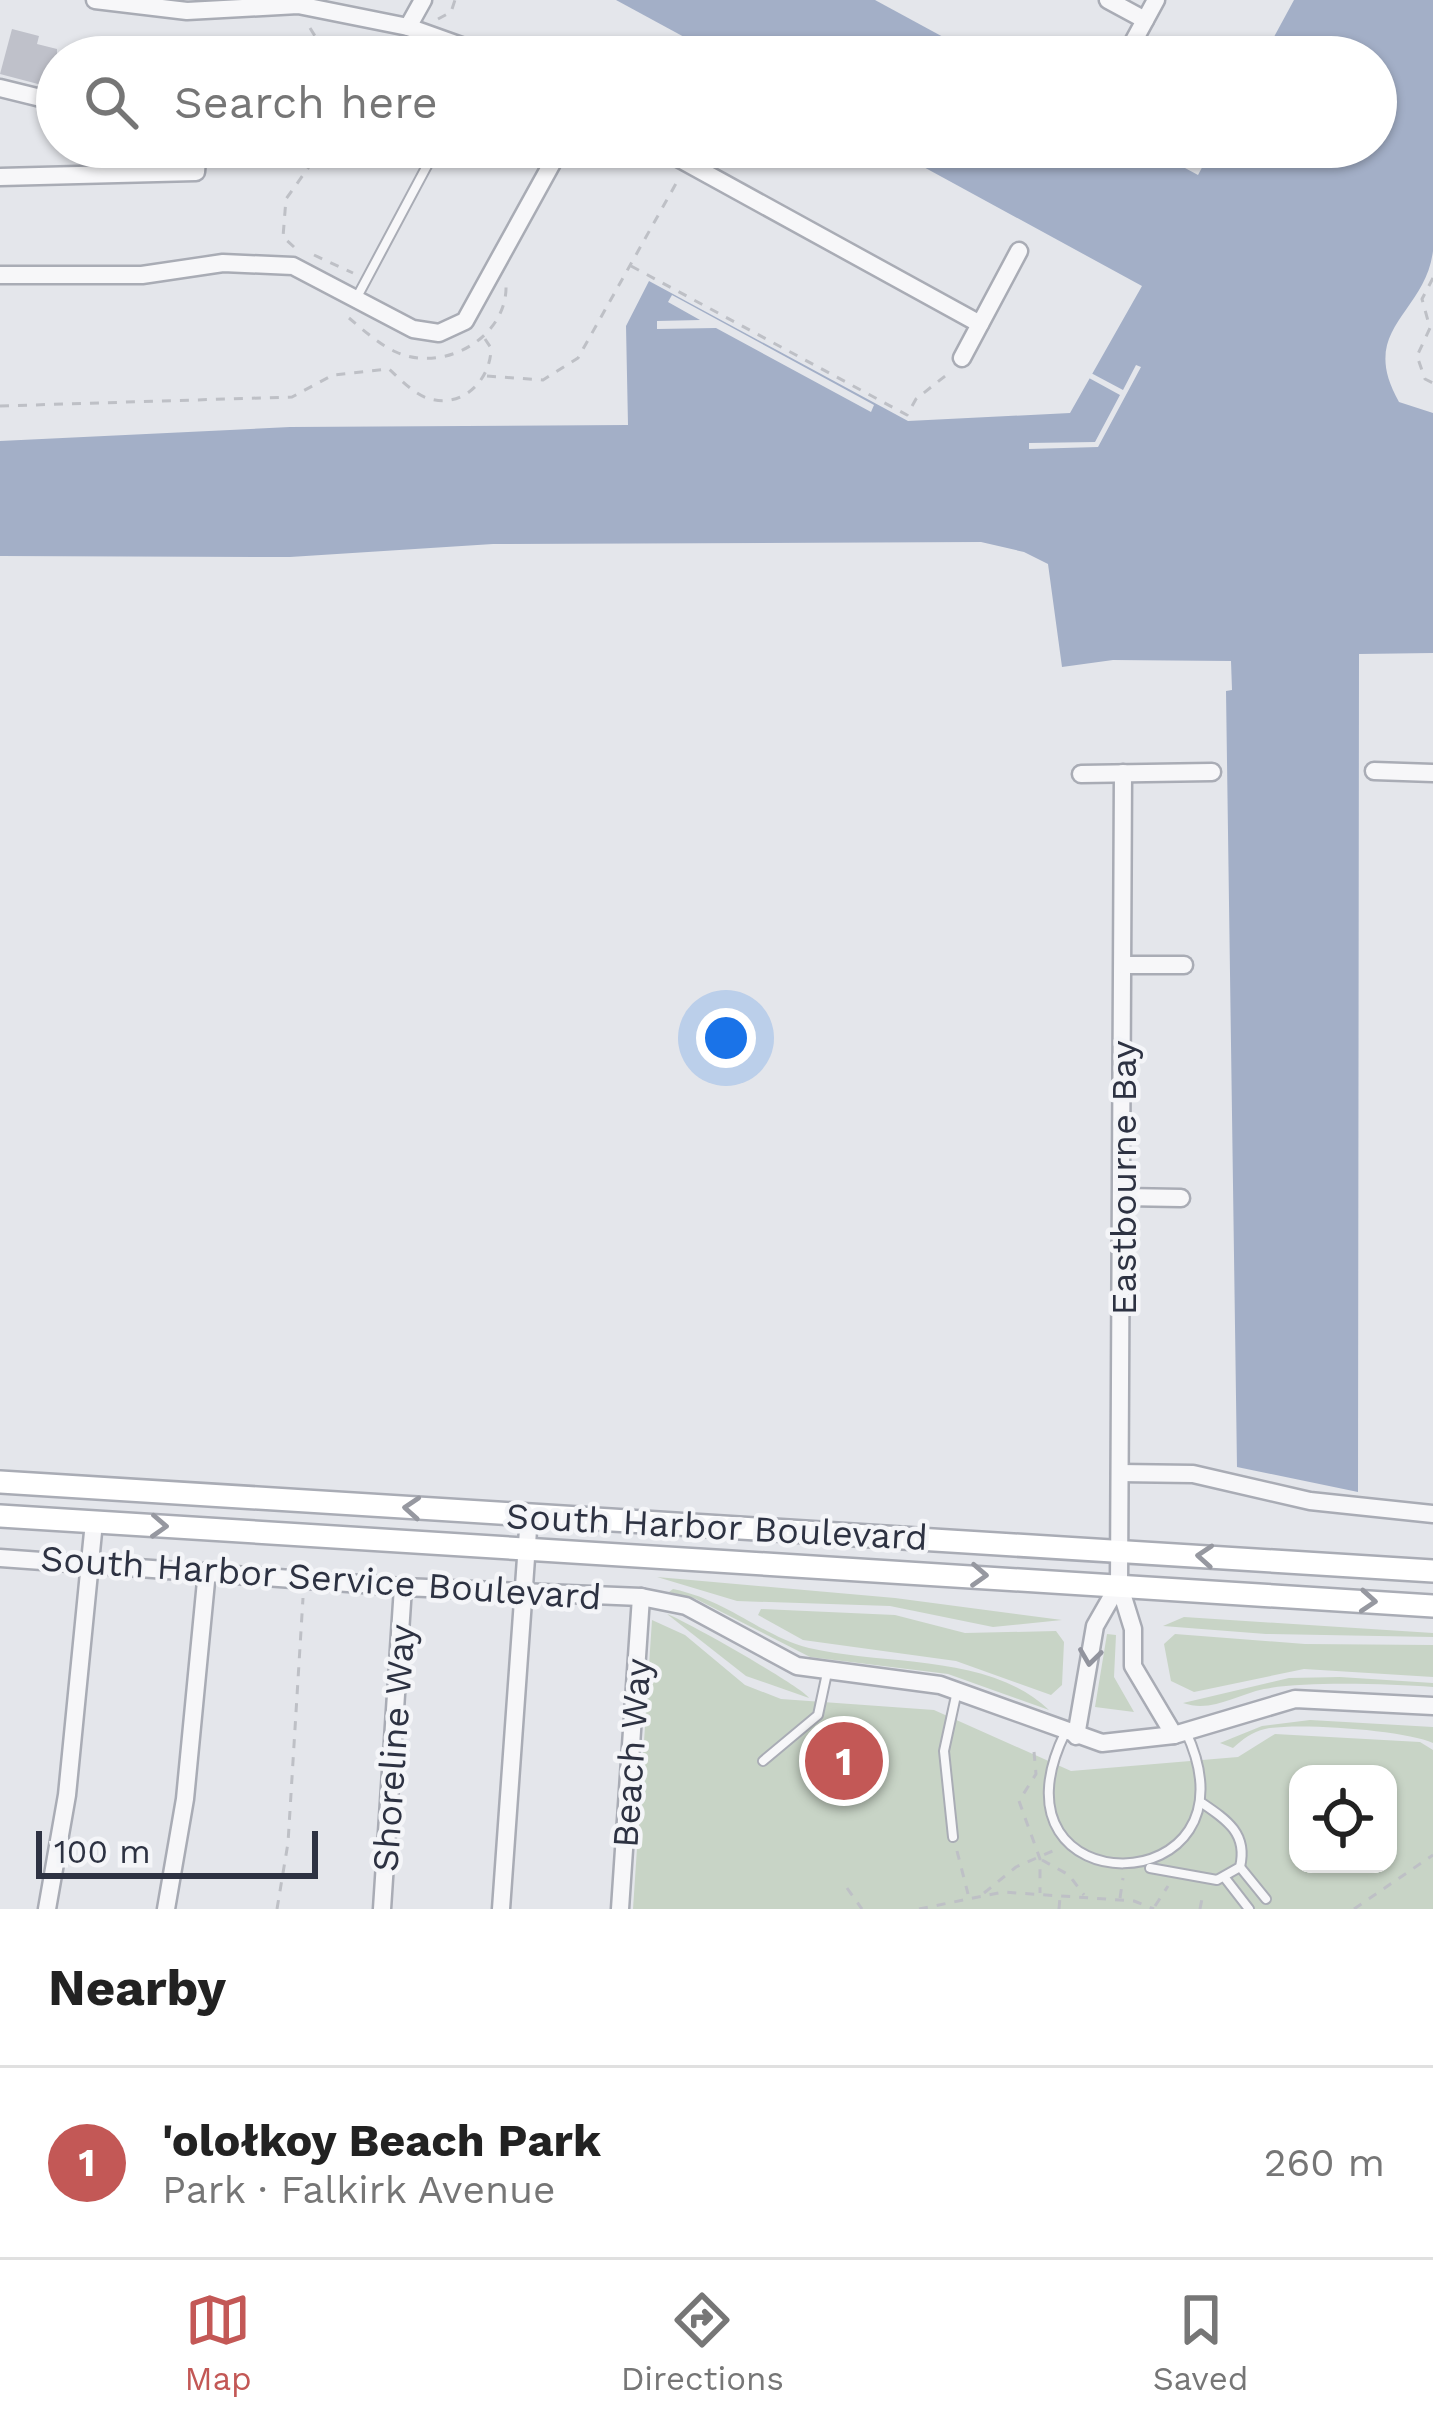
<!DOCTYPE html>
<meta charset="utf-8">
<style>
:root{--surface:#fff;--page:#f2f2f2;--text:#222;--muted:#767676;--line:#e0e0e0;--accent:#c35856}
body{margin:0;font-family:"Work Sans",sans-serif;background:var(--page);color:var(--text)}
.controls{position:absolute;right:36px;bottom:36px;display:grid;overflow:hidden;border-radius:24px;box-shadow:0 3px 9px #0004}
.controls button{width:108px;height:108px;display:grid;place-items:center;padding:0;border:0;border-bottom:3px solid var(--line);background:var(--surface);color:var(--text);font:60px sans-serif}
.scale{position:absolute;left:36px;bottom:30px;width:282px;box-sizing:border-box;padding-left:12px;border:6px solid #2d3242;border-top:0;font-size:33px;line-height:42px;white-space:nowrap;color:#2d3242;-webkit-text-stroke:9px #f4f5f8;paint-order:stroke}
.you{position:absolute;left:726px;top:1038px;width:42px;height:42px;margin:-30px;border:9px solid #fff;border-radius:50%;background:#1a73e8;box-shadow:0 0 0 18px #1a73e833}
.badge{display:grid;place-items:center;width:78px;height:78px;border-radius:50%;background:var(--accent);color:#fff;font-size:39px;font-weight:700}
.pin{position:absolute;translate:-50% -50%;border:6px solid #fff;box-shadow:0 3px 12px #0006}
.list{margin:0;padding:0;list-style:none}
h2{display:flex;justify-content:space-between;align-items:center;height:156px;margin:0;padding:0 48px;font-size:51px}
h2 small{font-size:39px;font-weight:400;color:var(--muted)}
.list li{display:grid;grid-template-columns:78px 1fr auto;gap:36px;align-items:center;box-sizing:border-box;height:192px;padding:0 48px;border-top:3px solid var(--line)}
.list b{display:block;font-size:45px;white-space:nowrap}
.list p{margin:0;font-size:39px;white-space:nowrap;color:var(--muted)}
.list em{font-size:39px;font-style:normal;color:var(--muted)}
.icon{flex:none;width:66px;height:66px;fill:none;stroke:currentColor;stroke-width:2;stroke-linecap:round;stroke-linejoin:round}
.map{position:relative;flex:none;width:1433px;height:1909px;overflow:hidden}
.search{position:absolute;background:var(--surface);box-shadow:0 3px 9px #0004;left:36px;right:36px;top:36px;height:132px;display:flex;align-items:center;gap:30px;box-sizing:border-box;padding:0 42px;border-radius:66px;color:var(--muted);font-size:45px}
.sheet{height:348px;background:var(--surface)}
nav{display:flex;justify-content:space-around;align-items:center;box-sizing:border-box;height:168px;border-top:3px solid var(--line);background:var(--surface);font-size:33px;color:var(--muted)}
nav a{display:grid;justify-items:center;gap:6px}
nav .on{color:var(--accent)}
.map>svg:first-child{display:block}
.green{fill:#c8d4c6;fill-rule:evenodd}
.water{fill:#a3afc7}
.pier{fill:#e4e6eb}
.building{fill:#bfc1ca}
.lines{fill:none;stroke-linecap:round;stroke-linejoin:round}
.lane-casing{stroke:#a9acb5;stroke-width:12}
.street-casing{stroke:#a9acb5;stroke-width:21}
.secondary-casing{stroke:#a9acb5;stroke-width:26}
.path{stroke:#bec0c6;stroke-width:3;stroke-dasharray:9 9;stroke-linecap:butt}
.lane{stroke:#f7f7f9;stroke-width:8}
.street{stroke:#f7f7f9;stroke-width:16}
.secondary{stroke:#fff;stroke-width:21}
.oneway{stroke:#9698a0}
.oneway2{stroke:#92949e}
.labels{text-anchor:middle;stroke-width:9;stroke-linejoin:round;paint-order:stroke}
.street-label{font-size:36px;fill:#2d3242;stroke:#f4f5f8}
</style>
<div class="map">
<svg width="1433" height="1909" viewBox="0 0 1433 1909">
<rect width="100%" height="100%" fill="#e4e6eb"/>
<g class="green">
<path d="M657 1577 895 1598 1062 1620 993 1627 890 1606 737 1601Z"/>
<path d="M673 1589C730 1601 761 1636 809 1648 885 1666 989 1653 1049 1710L948 1674 810 1657 696 1599 669 1592Z"/>
<path d="M761 1609 895 1615 965 1633 1056 1631 1064 1642 1062 1685 1051 1695 956 1661 803 1640 758 1615Z"/>
<path d="M667 1614C686 1621 804 1688 809 1698L746 1676Z"/>
<path d="M1184 1617 1433 1633V1637L1266 1634 1163 1626Z"/>
<path d="M652 1620 685 1635 745 1685 781 1699 934 1710 1071 1771 1238 1757 1275 1734 1420 1742 1433 1750V1909H633ZM1298 1774H1388V1864H1298Z"/>
<path d="M1107 1634 1116 1635 1114 1677 1134 1712 1095 1707Z"/>
<path d="M1175 1634 1305 1644 1433 1645V1677L1304 1669 1194 1692 1171 1681 1164 1644Z"/>
<path d="M1340 1677 1433 1683V1687C1389 1684 1306 1681 1264 1689 1236 1695 1211 1713 1183 1703L1289 1678Z"/>
<path d="M1310 1720 1433 1727V1743C1406 1730 1294 1722 1265 1729 1252 1732 1243 1739 1233 1748L1220 1743 1262 1726Z"/>
</g>
<g class="water">
<path d="M616 0H875L980 57H721Z"/>
<path d="M1294 0H1433C1433 76 1433 178 1433 251 1425 315 1357 328 1399 402L1433 413V653L1359 654 1358 1492 1237 1467 1226 691 1232 690 1231 661 1113 660 1062 667 1048 564 1024 552 981 542 493 544 290 557 0 556V441L290 427 628 425 626 326 649 281 908 421 1070 413 1142 286 887 147H1146L1198 175 1213 147H1376V57H1263Z"/>
</g>
<g class="pier">
<path d="M672 295 874 405 871 412 716 328 657 329V321L700 320 668 302Z"/>
<path d="M1136 365 1141 367 1098 447 1029 449V443L1095 442 1120 395 1089 378 1091 373 1123 390Z"/>
</g>
<path class="building" d="M12 29 39 36 37 44 57 49V89L0 74Z"/>
<g class="lines">
<defs>
<g id="lane">
<path d="M357 297 437 147"/>
<path d="M1065 1733C979 1909 1267 1905 1186 1732"/>
<path d="M763 1761 818 1715 827 1673"/>
<path d="M953 1837 944 1751 957 1691"/>
<path d="M1240 1867 1266 1899"/>
<path d="M1150 1868 1217 1880 1240 1867C1248 1834 1227 1820 1202 1803"/>
<path d="M1225 1878 1249 1909"/>
</g>
<g id="street">
<path d="M95 0 187 11 298 5 408 27 492 57"/>
<path d="M1108 0 1145 20"/>
<path d="M408 27 423 0"/>
<path d="M1125 57 1156 0"/>
<path d="M0 88 57 102"/>
<path d="M658 147 980 324"/>
<path d="M0 177 196 172 198 147"/>
<path d="M0 275H142L223 263 293 266 413 329 439 333 465 321 561 147"/>
<path d="M962 358 1019 251"/>
<path d="M1374 771 1433 773"/>
<path d="M1123 773 1119 1584 1133 1629V1666L1174 1735"/>
<path d="M1081 774 1212 772"/>
<path d="M1124 965H1184"/>
<path d="M1124 1197 1181 1198"/>
<path d="M1120 1473 1193 1474 1310 1501 1433 1514"/>
<path d="M0 1558 403 1587 641 1597 686 1606 797 1666 940 1685 1102 1743 1174 1735 1295 1699 1433 1706"/>
<path d="M1076 1736 1095 1626 1119 1584"/>
<path d="M47 1909 67 1795 94 1522"/>
<path d="M166 1909 185 1799 207 1571"/>
<path d="M382 1909 403 1587"/>
<path d="M501 1909 529 1516"/>
<path d="M620 1909 641 1597"/>
</g>
<g id="secondary">
<path d="M0 1482 1433 1571"/>
<path d="M0 1516 1433 1606"/>
</g>
</defs>
<use href="#lane" class="lane-casing"/>
<use href="#street" class="street-casing"/>
<use href="#secondary" class="secondary-casing"/>
<g class="path">
<path d="M438 19 451 12 455 0"/>
<path d="M310 28 328 57"/>
<path d="M366 57 386 41"/>
<path d="M294 247 283 237 286 199 323 147"/>
<path d="M314 255 353 273"/>
<path d="M631 266 907 415 916 399 949 373"/>
<path d="M1433 278 1422 299 1430 328 1417 356 1425 379 1433 383"/>
<path d="M349 318C362 329 380 345 396 352 445 374 508 336 506 285"/>
<path d="M487 376 543 380 578 358 678 180"/>
<path d="M0 406 292 397 333 375 389 369C400 379 413 393 427 398 462 410 491 380 491 348L485 339"/>
<path d="M1034 1752 1036 1774 1019 1801 1040 1859V1893"/>
<path d="M957 1851 968 1894"/>
<path d="M1042 1860 1069 1875 1084 1895"/>
<path d="M847 1888 862 1909"/>
<path d="M984 1893 1016 1867 1057 1849"/>
<path d="M1120 1898 1123 1878"/>
<path d="M1155 1906 1168 1886"/>
<path d="M277 1909 288 1843 303 1598"/>
<path d="M919 1909 1003 1892 1134 1901 1154 1909"/>
<path d="M1059 1909 1060 1897"/>
<path d="M1200 1909 1203 1893"/>
<path d="M1354 1909 1433 1855"/>
</g>
<use href="#lane" class="lane"/>
<use href="#street" class="street"/>
<use href="#secondary" class="secondary"/>
</g>
<defs><path id="oneway-chevron" d="M-2-3.5L2.5 0L-2 3.5" fill="none" stroke-width="1.6" stroke-linecap="round" stroke-linejoin="round" transform="scale(3)"/></defs>
<g class="oneway">
<use href="#oneway-chevron" transform="translate(412 1508) rotate(-176)"/>
<use href="#oneway-chevron" transform="translate(159 1526) rotate(3)"/>
<use href="#oneway-chevron" transform="translate(1205 1556) rotate(-176)"/>
<use href="#oneway-chevron" transform="translate(979 1575) rotate(3)"/>
<use href="#oneway-chevron" transform="translate(1368 1601) rotate(4)"/>
</g>
<use class="oneway2" href="#oneway-chevron" transform="translate(1090 1657) rotate(98)"/>
<g class="labels">
<g class="street-label">
<text transform="translate(1123 1178) rotate(-90)" y="13">Eastbourne Bay</text>
<text transform="translate(717 1526) rotate(3)" y="13">South Harbor Boulevard</text>
<text transform="translate(321 1577) rotate(4)" y="13">South Harbor Service Boulevard</text>
<text transform="translate(393 1748) rotate(-86)" y="13">Shoreline Way</text>
<text transform="translate(631 1753) rotate(-86)" y="13">Beach Way</text>
</g>
</g>
</svg>
<div class="controls">
<button><svg class="icon" aria-label="locate" viewBox="0 0 24 24"><circle cx="12" cy="12" r="6"/><path d="M12 2v4M12 18v4M2 12h4M18 12h4"/></svg></button>
</div>
<div class="scale">100 m</div>
<div class="you"></div>
<div class="pin badge" style="left:844px;top:1761px">1</div>
<div class="search"><svg class="icon" aria-label="search" viewBox="0 0 24 24"><circle cx="10" cy="10" r="6"/><path d="M15 15l6 6"/></svg>Search here</div>
</div>
<section class="sheet">
<h2>Nearby<small></small></h2>
<ul class="list">
<li><span class="badge">1</span><div><b>'olołkoy Beach Park</b><p>Park · Falkirk Avenue</p></div><em>260 m</em></li>
</ul>
</section>
<nav>
<a class="on"><svg class="icon" aria-label="map" viewBox="0 0 24 24"><path d="M3 6l6-2 6 2 6-2v14l-6 2-6-2-6 2zM9 4v14M15 6v14"/></svg>Map</a>
<a><svg class="icon" aria-label="directions" viewBox="0 0 24 24"><path d="M12 3l9 9-9 9-9-9zM9 14v-3h6M13 9l2 2-2 2"/></svg>Directions</a>
<a><svg class="icon" aria-label="saved" viewBox="0 0 24 24"><path d="M7 4h10v16l-5-4-5 4z"/></svg>Saved</a>
</nav>
